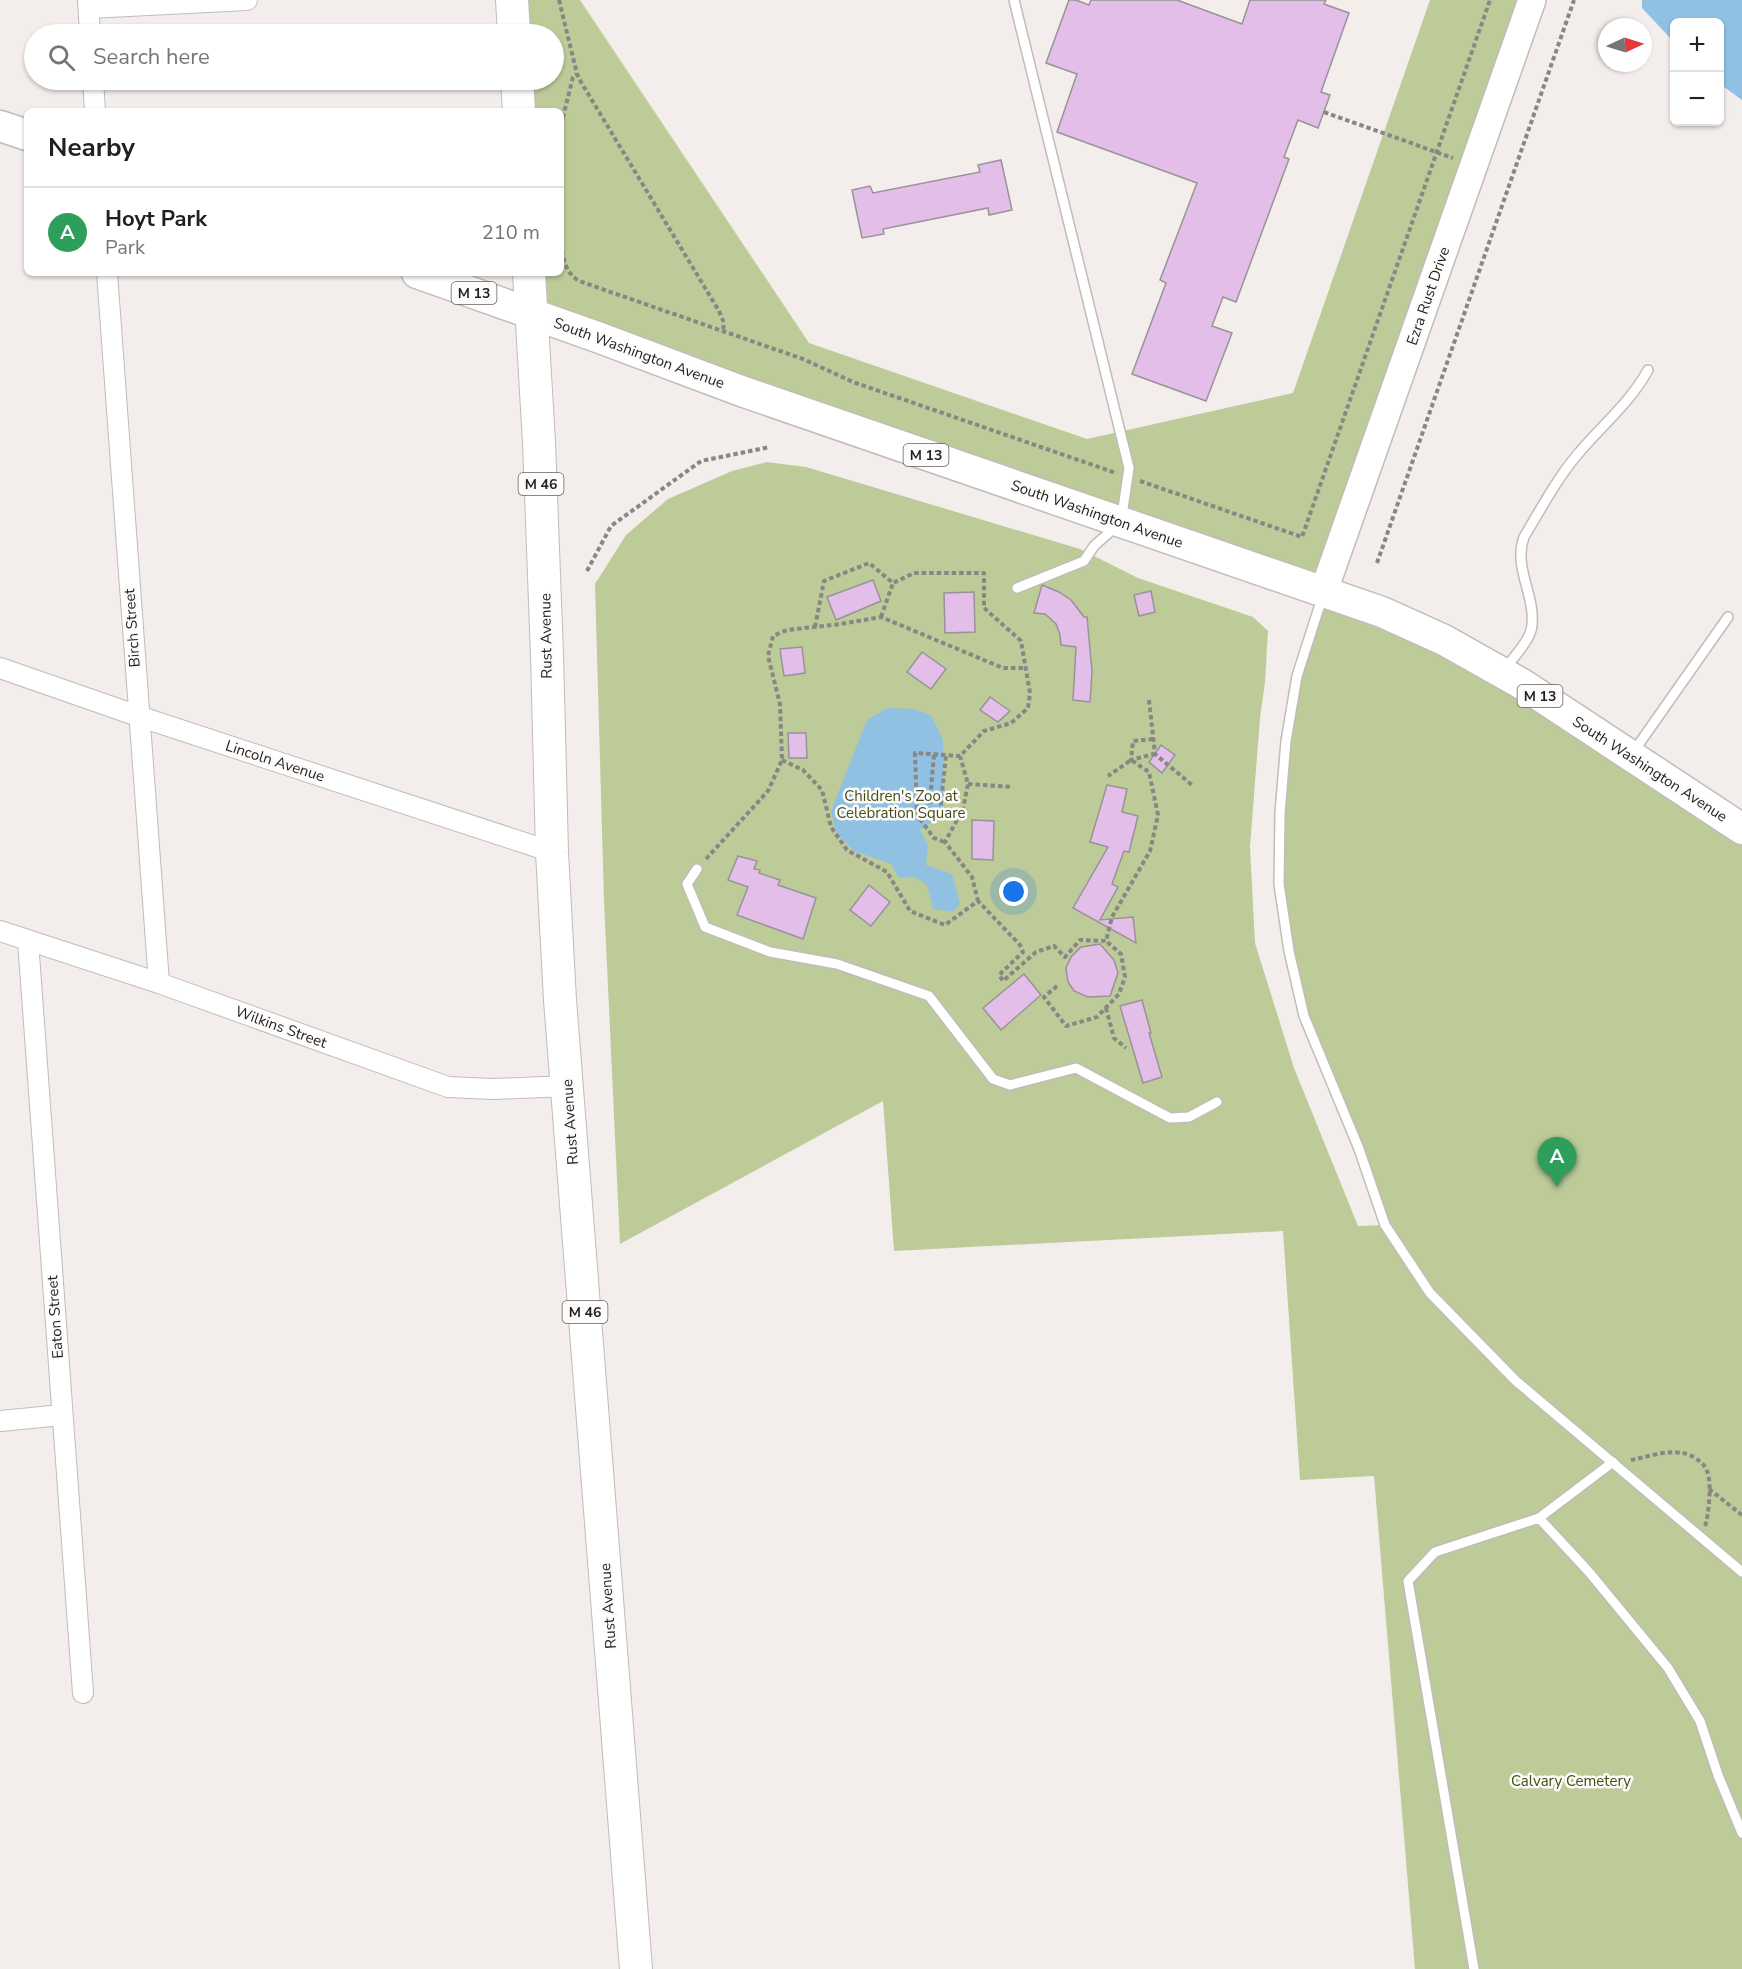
<!DOCTYPE html>
<meta charset="utf-8">
<style>
:root{--surface:#fff;--page:#f2f2f2;--text:#202124;--muted:#757577;--line:#e0e0e0;--accent:#ea580c}
body{margin:0;font-family:"Nunito Sans",sans-serif;background:var(--page);color:var(--text)}
.controls{position:absolute;right:18px;top:18px;display:grid;overflow:hidden;border-radius:9px;box-shadow:0 2px 4px #0004}
.controls button{width:54px;height:54px;display:grid;place-items:center;padding:0;border:0;border-bottom:2px solid var(--line);background:var(--surface);color:var(--text);font:30px sans-serif}
.compass{position:absolute;left:1598px;top:18px;width:54px;height:54px;border-radius:50%;background:var(--surface);box-shadow:0 2px 4px #0004;rotate:86deg}
.you{position:absolute;left:1014px;top:892px;width:21px;height:21px;margin:-15px;border:4px solid #fff;border-radius:50%;background:#1a73e8;box-shadow:0 0 0 9px #1a73e833}
.badge{display:grid;place-items:center;width:39px;height:39px;border-radius:50%;background:var(--accent);color:#fff;font-size:20px;font-weight:700}
.pin{position:absolute;translate:-50% -50px;filter:drop-shadow(0 2px 3px #0008)}
.pin::after{content:'';position:absolute;top:32px;width:21px;height:18px;background:inherit;clip-path:polygon(0 0,100% 0,50% 100%)}
.list{margin:0;padding:0;list-style:none}
h2{display:flex;justify-content:space-between;align-items:center;height:78px;margin:0;padding:0 24px;font-size:26px}
h2 small{font-size:20px;font-weight:400;color:var(--muted)}
.list li{display:grid;grid-template-columns:39px 1fr auto;gap:18px;align-items:center;box-sizing:border-box;height:90px;padding:0 24px;border-top:2px solid var(--line)}
.list b{display:block;font-size:22px;white-space:nowrap}
.list p{margin:0;font-size:20px;white-space:nowrap;color:var(--muted)}
.list em{font-size:20px;font-style:normal;color:var(--muted)}
.icon{flex:none;width:33px;height:33px;fill:none;stroke:currentColor;stroke-width:2;stroke-linecap:round;stroke-linejoin:round}
.map{position:relative;flex:none;width:1742px;height:1969px;overflow:hidden}
.search{position:absolute;background:var(--surface);box-shadow:0 2px 4px #0004;left:24px;top:24px;width:540px;height:66px;display:flex;align-items:center;gap:15px;box-sizing:border-box;padding:0 21px;border-radius:33px;color:var(--muted);font-size:22px}
.panel{position:absolute;background:var(--surface);box-shadow:0 2px 4px #0004;left:24px;top:108px;width:540px;height:168px;border-radius:9px}
.map>svg:first-child{display:block}
.green{fill:#bdcb99}
.water{fill:#90c1e3}
.building{fill:#e3bee9;stroke:#979397;stroke-width:1.5}
.lines{fill:none;stroke-linecap:round;stroke-linejoin:round}
.service-casing{stroke:#c1bcb9;stroke-width:12}
.minor-casing{stroke:#c1bcb9;stroke-width:22}
.secondary-casing{stroke:#c1bcb9;stroke-width:30}
.primary-casing{stroke:#c1bcb9;stroke-width:33}
.trunk-casing{stroke:#c1bcb9;stroke-width:34}
.path{stroke:#8a8684;stroke-width:4;stroke-dasharray:4.5 3;stroke-linecap:butt}
.service{stroke:#fff;stroke-width:9}
.minor{stroke:#fff;stroke-width:20}
.secondary{stroke:#fff;stroke-width:27}
.primary{stroke:#fff;stroke-width:30}
.trunk{stroke:#fff;stroke-width:32}
.labels{text-anchor:middle;stroke-width:5;stroke-linejoin:round;paint-order:stroke}
.shield{fill:#fefcfb;stroke:#636160;stroke-width:1.5}
.shield-label{font-size:14px;font-weight:bold;fill:#211f1e}
.street-label{font-size:15px;fill:#211f1e;stroke:#fefcfb}
.park-label{font-size:15px;fill:#424e15;stroke:#fefcfb}
</style>
<div class="map">
<svg width="1742" height="1969" viewBox="0 0 1742 1969">
<rect width="100%" height="100%" fill="#f3eeeb"/>
<path class="green" d="M512 0H580L809 343 1087 439 1293 393 1430 0H1532L1323 593 1382 612 1742 829V1969H1415L1374 1476 1300 1480 1283 1231 894 1251 883 1101 620 1244 604 901 595 584 626 535 668 499 732 471 767 462 806 467 1080 549 1138 578 1253 617 1268 631 1265 682 1260 718 1250 847 1255 943 1294 1068 1358 1226 1384 1225 1304 1016 1279 884 1280 813 1297 676 1323 593 531 313 529 273H561V111H519L517 80H554V34H514Z"/>
<g class="water">
<path d="M1642 0H1742V100L1720 84V22H1674V42L1642 8Z"/>
<path d="M887 708 914 709 931 715 943 740V814L920 830 928 845 926 865 952 874 960 904 953 912 933 909 927 885 915 877 899 878 891 864 854 851 836 832 831 811 867 720Z"/>
</g>
<g class="building">
<path d="M1069 0H1076L1089 5 1091 0H1177L1242 24 1250 0H1326L1324 4 1349 13 1321 92 1330 95 1318 128 1298 120 1284 157 1289 159 1236 302 1223 297 1212 326 1232 333 1206 401 1132 374 1166 283 1160 280 1197 183 1057 132 1077 74 1046 63Z"/>
<path d="M1001 160 1012 210 989 215 988 208 883 229 884 234 862 238 852 190 870 186 873 193 980 172 978 165Z"/>
<path d="M873 580 881 601 836 620 827 597Z"/>
<path d="M1042 585 1059 592 1071 600 1084 617H1087L1092 671 1090 702 1073 700 1076 647 1061 645 1060 635 1056 624 1045 614 1034 613Z"/>
<path d="M1151 591 1155 612 1139 616 1134 595Z"/>
<path d="M974 592 975 632 945 633 944 593Z"/>
<path d="M802 647 805 673 784 676 780 649Z"/>
<path d="M922 652 946 669 931 689 907 672Z"/>
<path d="M990 697 1010 711 998 722 980 710Z"/>
<path d="M788 733H806L807 758H789Z"/>
<path d="M1161 745 1175 755 1162 773 1149 762Z"/>
<path d="M1107 785 1127 789 1122 812 1138 816 1129 852 1124 851 1112 884 1118 887 1100 920 1133 917 1136 943 1073 908 1108 847 1090 842Z"/>
<path d="M972 820 994 821 993 860 972 859Z"/>
<path d="M738 856 757 861 754 869 760 870 759 873 780 880 778 885 816 898 803 939 737 915 748 887 728 880Z"/>
<path d="M869 885 890 902 871 926 850 910Z"/>
<path d="M1100 944 1114 960 1118 973 1110 996 1088 997 1074 991 1068 982 1066 968 1071 957 1081 947Z"/>
<path d="M1024 974 1041 995 1001 1030 983 1008Z"/>
<path d="M1142 1000 1151 1033H1149L1162 1077 1143 1083 1120 1006Z"/>
</g>
<g class="lines">
<defs>
<g id="service">
<path d="M1014 0 1129 468 1121 522 1094 546 1084 561 1017 588"/>
<path d="M1323 595 1297 676 1286 741 1280 813 1279 884 1289 951 1304 1016 1359 1149 1385 1225 1430 1293 1516 1381 1742 1572"/>
<path d="M1505 669C1514 656 1531 640 1532 625 1535 594 1513 567 1524 537 1541 509 1556 480 1577 455 1601 426 1630 403 1648 370"/>
<path d="M1634 751 1728 617"/>
<path d="M697 869 687 884 705 927 770 952 837 964 929 996 993 1079 1010 1085 1076 1068 1170 1118 1189 1117 1217 1102"/>
<path d="M1539 1518 1613 1462"/>
<path d="M1474 1969 1408 1581 1435 1552 1539 1518 1589 1572 1668 1668 1700 1721 1718 1775 1742 1833"/>
</g>
<g id="minor">
<path d="M88 0 90 34"/>
<path d="M89 8 247 0"/>
<path d="M93 80 95 111"/>
<path d="M107 273 159 983"/>
<path d="M0 668 138 716 552 852"/>
<path d="M0 931 159 983 448 1087 493 1089 568 1086"/>
<path d="M28 941 83 1693"/>
<path d="M0 1421 62 1415"/>
</g>
<path id="secondary" d="M1323 593 1532 0"/>
<g id="primary">
<path d="M0 126 27 135"/>
<path d="M417 273 600 338 744 392 1382 612 1444 640 1522 684 1742 829"/>
</g>
<g id="trunk">
<path d="M512 0 514 34"/>
<path d="M517 80 519 111"/>
<path d="M529 273 539 442 547 655 552 852 560 1000 636 1969"/>
</g>
</defs>
<use href="#service" class="service-casing"/>
<use href="#minor" class="minor-casing"/>
<use href="#secondary" class="secondary-casing"/>
<use href="#primary" class="primary-casing"/>
<use href="#trunk" class="trunk-casing"/>
<g class="path">
<path d="M559 0 577 74 581 82 719 311 724 323 723 331"/>
<path d="M1324 112 1453 158"/>
<path d="M561 125 573 77 577 74"/>
<path d="M561 213C562 236 557 268 579 281L803 359 853 382 1116 473"/>
<path d="M1140 481 1302 537 1490 0"/>
<path d="M1377 563 1574 0"/>
<path d="M587 571 611 526 701 461 770 447"/>
<path d="M881 617 893 583"/>
<path d="M815 627 824 581 869 563 893 583 914 573H984V608L1021 641 1030 693 1028 708 1011 723 984 731 960 756 968 784 963 809 945 842 972 877 978 901"/>
<path d="M1149 700 1155 754 1192 785"/>
<path d="M1153 739 1133 741 1131 760 1154 754"/>
<path d="M934 755 929 811 940 813 946 755"/>
<path d="M782 760 803 770 822 790 831 827 847 850 887 872 910 911 945 925 978 901 1020 945 1023 952 999 975 1003 981 1036 952 1054 946 1065 957 1080 940 1106 941 1112 917 1150 851 1158 815 1149 772 1131 760 1108 776"/>
<path d="M968 784 1012 787"/>
<path d="M944 842 934 838 917 815 915 753 960 756"/>
<path d="M706 859 768 791 782 760 780 704 768 656 773 636 787 630 841 624 881 617 1003 668H1026"/>
<path d="M1057 986 1044 997 1066 1026 1097 1017 1119 994 1125 977 1121 954 1106 941"/>
<path d="M1106 1008 1114 1038 1126 1048"/>
<path d="M1631 1460C1647 1457 1665 1450 1682 1453 1691 1454 1704 1462 1707 1471 1712 1481 1709 1515 1705 1526"/>
<path d="M1709 1489 1742 1515"/>
</g>
<use href="#service" class="service"/>
<use href="#minor" class="minor"/>
<use href="#secondary" class="secondary"/>
<use href="#primary" class="primary"/>
<use href="#trunk" class="trunk"/>
</g>
<g class="labels">
<g class="shield">
<rect x="451.5" y="282" width="45" height="22" rx="4.5"/>
<rect x="903.5" y="444" width="45" height="22" rx="4.5"/>
<rect x="518.5" y="473" width="45" height="22" rx="4.5"/>
<rect x="1517.5" y="685" width="45" height="22" rx="4.5"/>
<rect x="562.5" y="1301" width="45" height="22" rx="4.5"/>
</g>
<g class="shield-label">
<text x="474" y="298">M 13</text>
<text x="926" y="460">M 13</text>
<text x="541" y="489">M 46</text>
<text x="1540" y="701">M 13</text>
<text x="585" y="1317">M 46</text>
</g>
<g class="street-label">
<text transform="translate(1428 296) rotate(-71)" y="5">Ezra Rust Drive</text>
<text transform="translate(639 353) rotate(20)" y="5">South Washington Avenue</text>
<text transform="translate(1097 514) rotate(19)" y="5">South Washington Avenue</text>
<text transform="translate(132 628) rotate(-94)" y="5">Birch Street</text>
<text transform="translate(546 636) rotate(-91)" y="5">Rust Avenue</text>
<text transform="translate(275 761) rotate(18)" y="5">Lincoln Avenue</text>
<text transform="translate(1650 769) rotate(33)" y="5">South Washington Avenue</text>
<text transform="translate(281 1027) rotate(20)" y="5">Wilkins Street</text>
<text transform="translate(570 1122) rotate(-94)" y="5">Rust Avenue</text>
<text transform="translate(55 1317) rotate(-94)" y="5">Eaton Street</text>
<text transform="translate(608 1606) rotate(-94)" y="5">Rust Avenue</text>
</g>
<g class="park-label">
<text x="901" y="801">Children's Zoo at<tspan x="901" dy="17">Celebration Square</tspan></text>
<text x="1571" y="1786">Calvary Cemetery</text>
</g>
</g>
</svg>
<div class="controls">
<button>+</button>
<button>−</button>
</div>
<svg class="compass" viewBox="-18 -18 36 36"><path d="M0-13l5 13h-10z" fill="#e53935"/><path d="M0 13l5-13h-10z" fill="#757577"/></svg>
<div class="you"></div>
<div class="pin badge" style="left:1557px;top:1187px;background:#2e9e5b">A</div>
<div class="search"><svg class="icon" aria-label="search" viewBox="0 0 24 24"><circle cx="10" cy="10" r="6"/><path d="M15 15l6 6"/></svg>Search here</div>
<section class="panel">
<h2>Nearby<small></small></h2>
<ul class="list">
<li><span class="badge" style="background:#2e9e5b">A</span><div><b>Hoyt Park</b><p>Park</p></div><em>210 m</em></li>
</ul>
</section>
</div>
